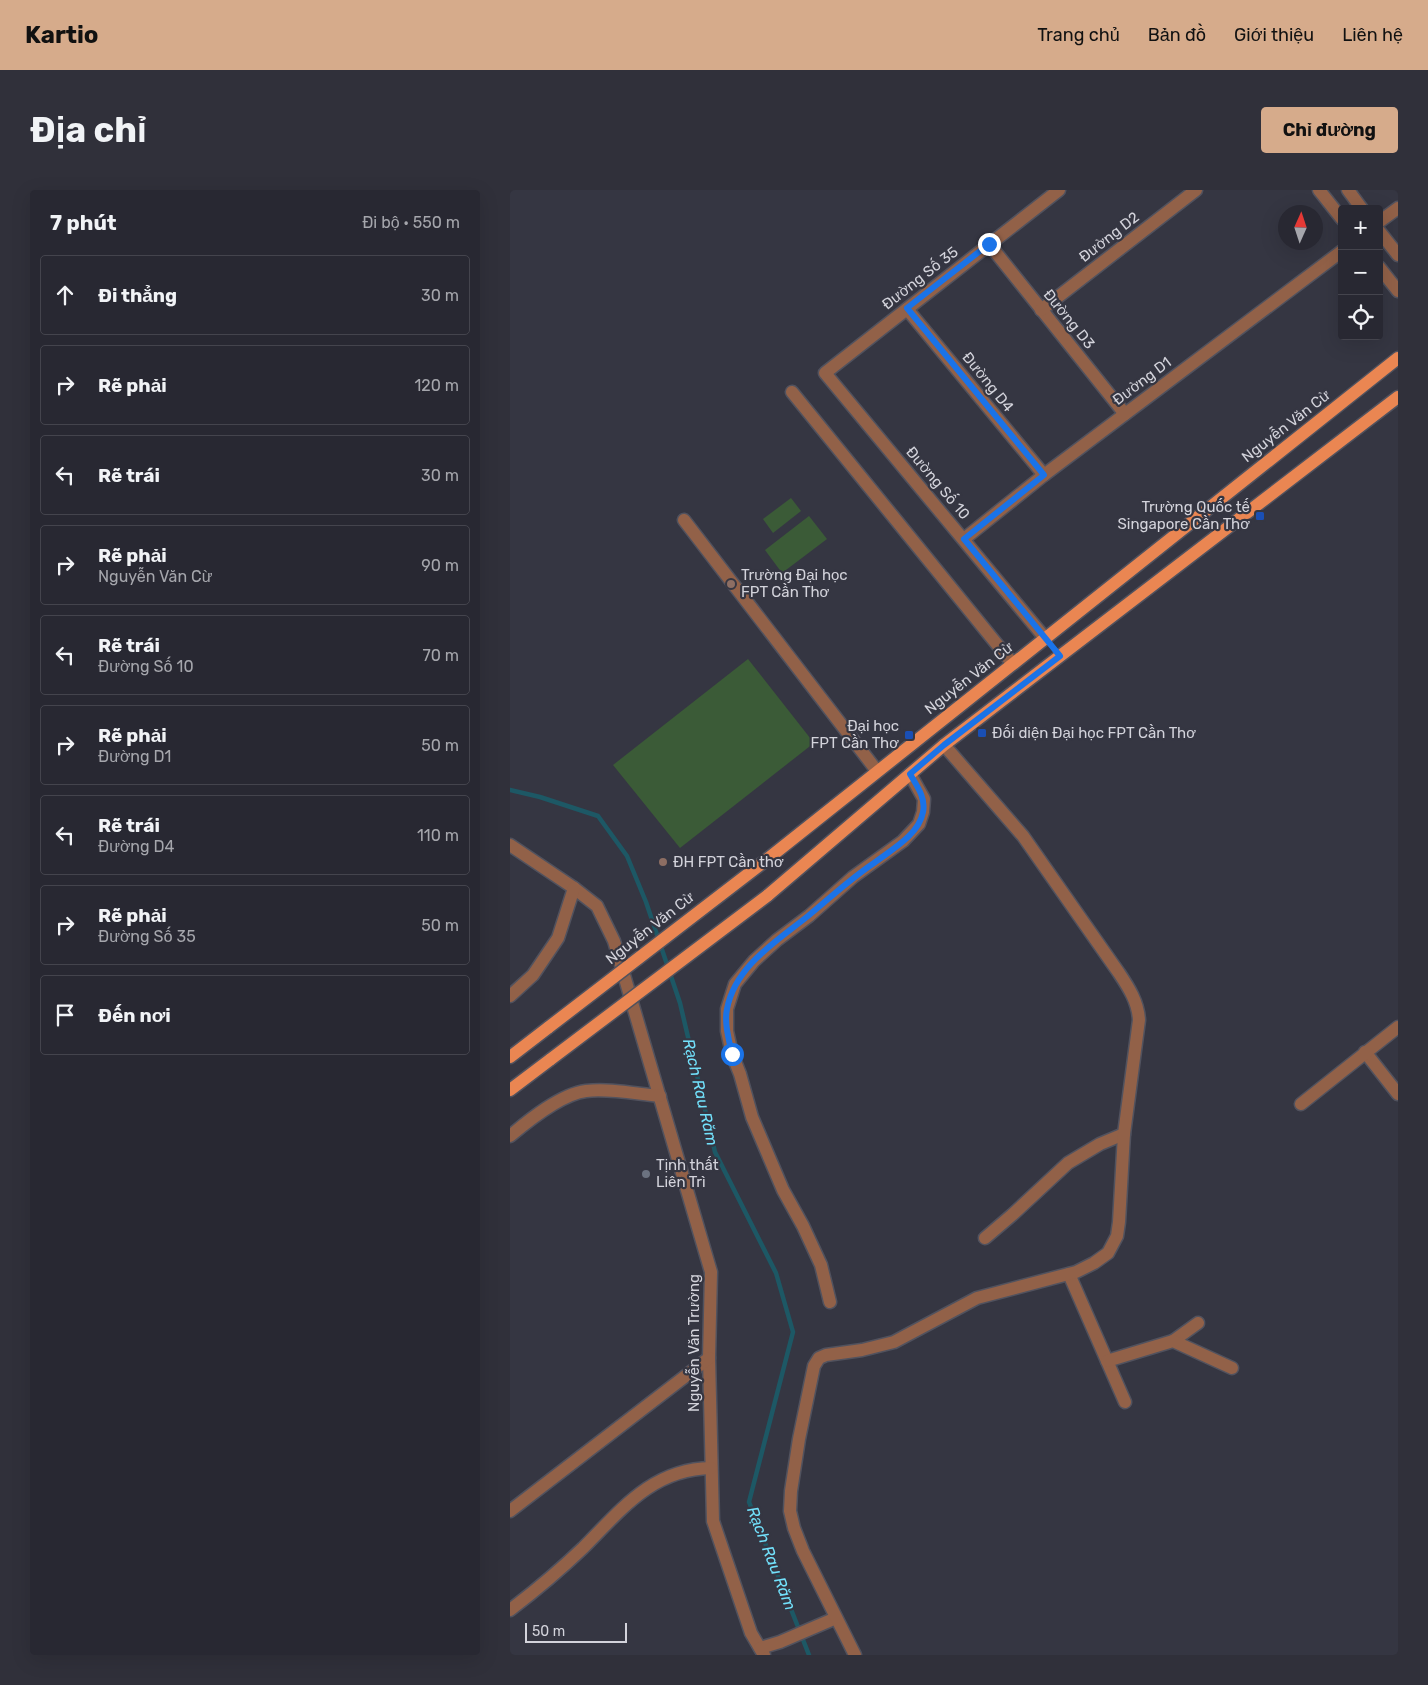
<!DOCTYPE html>
<html lang="vi">
<meta charset="utf-8">
<style>
:root{--surface:#282832;--page:#30303a;--text:#f1f3f6;--muted:#a5a6ac;--line:#44444d;--accent:#d6ab8b}
body{margin:0;font-family:Rubik,sans-serif;background:var(--page);color:var(--text)}
.controls{position:absolute;right:15px;top:15px;display:grid;overflow:hidden;border-radius:5px;box-shadow:0 5px 20px #0002}
.controls button{width:45px;height:45px;display:grid;place-items:center;padding:0;border:0;border-bottom:1px solid var(--line);background:var(--surface);color:var(--text);font:25px sans-serif}
.compass{position:absolute;left:768px;top:15px;width:45px;height:45px;border-radius:50%;background:var(--surface);box-shadow:0 5px 20px #0002;rotate:3deg}
.scale{position:absolute;left:15px;bottom:12px;width:102px;box-sizing:border-box;padding-left:5px;border:2px solid #d3d3db;border-top:0;font-size:14px;line-height:18px;white-space:nowrap;color:#d3d3db;-webkit-text-stroke:4px #353642;paint-order:stroke}
.stop{position:absolute;width:15px;height:15px;margin:-11px;border:4px solid #1a73e8;border-radius:50%;background:#fff}
.stop.end{background:#1a73e8;border-color:#fff;box-shadow:0 1px 5px #0008}
.list{margin:0;padding:0;list-style:none}
h2{display:flex;justify-content:space-between;align-items:center;height:65px;margin:0;padding:0 20px;font-size:21px}
h2 small{font-size:16px;font-weight:400;color:var(--muted)}
.list li{display:grid;grid-template-columns:32px 1fr auto;gap:15px;align-items:center;box-sizing:border-box;height:80px;margin:0 10px 10px;padding:0 10px;border:1px solid var(--line);border-radius:5px}
.list b{display:block;font-size:19px;white-space:nowrap}
.list p{margin:0;font-size:16px;white-space:nowrap;color:var(--muted)}
.list em{font-size:16px;font-style:normal;color:var(--muted)}
.icon{flex:none;width:28px;height:28px;fill:none;stroke:currentColor;stroke-width:2;stroke-linecap:round;stroke-linejoin:round}
.map{position:relative;flex:none;width:888px;height:1465px;overflow:hidden;border-radius:5px}
header{display:flex;align-items:center;gap:30px;box-sizing:border-box;height:70px;padding:0 25px;background:var(--accent);color:#111}
header strong{font-size:24px}
nav{display:flex;gap:28px;margin-inline-start:auto;font-size:18px}
.intro{display:flex;align-items:center;justify-content:space-between;box-sizing:border-box;height:120px;padding:0 30px}
h1{margin:0;font-size:35px}
.button{padding:12px 22px;border-radius:5px;background:var(--accent);color:#111;font-size:18px;font-weight:700}
main{display:flex;gap:30px;padding:0 30px}
aside{flex:1;background:var(--surface);border-radius:5px;box-shadow:0 5px 20px #0002}
.map>svg:first-child{display:block}
.green{fill:#3b5b37}
.lines{fill:none;stroke-linecap:round;stroke-linejoin:round}
.stream{stroke:#1d5865;stroke-width:4.5}
.minor-casing{stroke:#51525e;stroke-width:15}
.major-casing{stroke:#51525e;stroke-width:15}
.minor{stroke:#926148;stroke-width:12}
.major{stroke:#ea8652;stroke-width:12}
.major-bridge-casing{stroke:#51525e;stroke-width:15;stroke-linecap:butt}
.major-bridge{stroke:#ea8652;stroke-width:12}
.route{stroke:#1a73e8;stroke-width:6}
.transit-dot{fill:#1a4fb4;stroke:#353642;stroke-width:2}
.education-dot{fill:#8d6e63;stroke:#353642;stroke-width:2}
.worship-dot{fill:#6b7280;stroke:#353642;stroke-width:2}
.labels{text-anchor:middle;stroke-width:4.5;stroke-linejoin:round;paint-order:stroke}
.street-label{font-size:15px;fill:#d3d3db;stroke:#353642}
.poi-label{font-size:15px;fill:#d3d3db;stroke:#353642;text-anchor:start}
.water-label{font-size:16px;font-style:italic;fill:#72e1fb;stroke:#353642}
</style>
<header>
<strong>Kartio</strong>
<nav><a>Trang chủ</a><a>Bản đồ</a><a>Giới thiệu</a><a>Liên hệ</a></nav>
</header>
<div class="intro"><h1>Địa chỉ</h1><a class="button">Chỉ đường</a></div>
<main>
<aside>
<h2>7 phút<small>Đi bộ · 550 m</small></h2>
<ul class="list">
<li><svg class="icon" aria-label="ahead" viewBox="0 0 24 24"><path d="M12 20V5M6 11l6-6 6 6"/></svg><div><b>Đi thẳng</b></div><em>30 m</em></li>
<li><svg class="icon" aria-label="right" viewBox="0 0 24 24"><path d="M7 20v-9h11M14 6l5 5-5 5"/></svg><div><b>Rẽ phải</b></div><em>120 m</em></li>
<li><svg class="icon" aria-label="left" viewBox="0 0 24 24"><path d="M17 20v-9H6M10 6l-5 5 5 5"/></svg><div><b>Rẽ trái</b></div><em>30 m</em></li>
<li><svg class="icon" aria-label="right" viewBox="0 0 24 24"><path d="M7 20v-9h11M14 6l5 5-5 5"/></svg><div><b>Rẽ phải</b><p>Nguyễn Văn Cừ</p></div><em>90 m</em></li>
<li><svg class="icon" aria-label="left" viewBox="0 0 24 24"><path d="M17 20v-9H6M10 6l-5 5 5 5"/></svg><div><b>Rẽ trái</b><p>Đường Số 10</p></div><em>70 m</em></li>
<li><svg class="icon" aria-label="right" viewBox="0 0 24 24"><path d="M7 20v-9h11M14 6l5 5-5 5"/></svg><div><b>Rẽ phải</b><p>Đường D1</p></div><em>50 m</em></li>
<li><svg class="icon" aria-label="left" viewBox="0 0 24 24"><path d="M17 20v-9H6M10 6l-5 5 5 5"/></svg><div><b>Rẽ trái</b><p>Đường D4</p></div><em>110 m</em></li>
<li><svg class="icon" aria-label="right" viewBox="0 0 24 24"><path d="M7 20v-9h11M14 6l5 5-5 5"/></svg><div><b>Rẽ phải</b><p>Đường Số 35</p></div><em>50 m</em></li>
<li><svg class="icon" aria-label="arrive" viewBox="0 0 24 24"><path d="M6 21V4h12l-3 4 3 4H6"/></svg><div><b>Đến nơi</b></div></li>
</ul>
</aside>
<div class="map">
<svg width="888" height="1465" viewBox="0 0 888 1465">
<rect width="100%" height="100%" fill="#353642"/>
<g class="green">
<path d="M281 308 291 321 263 343 253 329Z"/>
<path d="M299 326 317 349 272 383 255 360Z"/>
<path d="M238 469 304 553 170 658 103 575Z"/>
</g>
<g class="lines">
<path class="stream" d="M0 600 30 607 88 626 117 666 136 712 170 813 205 962 266 1083 283 1142 239 1312 299 1465"/>
<defs>
<g id="minor">
<path d="M809 0 832 29"/>
<path d="M838 0 852 19"/>
<path d="M869 32 888 18"/>
<path d="M869 41 888 65"/>
<path d="M479 54 615 224"/>
<path d="M869 77 888 101"/>
<path d="M397 119 534 285"/>
<path d="M531 120 686 0"/>
<path d="M282 202 503 474"/>
<path d="M174 330 367 581"/>
<path d="M454 349 534 285 832 61"/>
<path d="M535 448 315 183 549 0"/>
<path d="M0 655 64 698 87 716 104 751 201 1082 199 1168 203 1331 241 1443 254 1465"/>
<path d="M0 806 23 785 48 748 64 698"/>
<path d="M855 862 888 904"/>
<path d="M791 914 888 837"/>
<path d="M0 946C19 930 51 904 76 901 99 898 127 904 150 906"/>
<path d="M475 1048 502 1025 558 973 590 954 614 944"/>
<path d="M559 1084 615 1212"/>
<path d="M320 1112 311 1075 293 1036 273 1000 242 927 230 884 222 864 217 841V819L225 794 244 771 267 750 299 726 343 687 393 651 409 634 413 622 414 609 400 584"/>
<path d="M663 1151 688 1133"/>
<path d="M597 1171 663 1151 722 1178"/>
<path d="M0 1321 199 1168"/>
<path d="M0 1420C25 1401 50 1380 73 1358 111 1320 142 1279 201 1278"/>
<path d="M250 1458 270 1452 326 1428"/>
<path d="M345 1465 293 1361 284 1338 280 1321 281 1301 289 1249 304 1176 309 1168 316 1165 352 1160 384 1152 467 1108 566 1082 584 1073 598 1063 607 1046 609 1032 614 944 629 830C628 812 619 798 609 783L513 646 434 555"/>
</g>
<g id="major">
<path d="M255 671 888 168"/>
<path d="M257 706 434 555 888 207"/>
<path d="M0 867 39 837"/>
<path d="M0 900 41 869"/>
</g>
</defs>
<use href="#minor" class="minor-casing"/>
<use href="#major" class="major-casing"/>
<use href="#minor" class="minor"/>
<use href="#major" class="major"/>
<defs>
<g id="major-bridge">
<path d="M39 837 255 671"/>
<path d="M41 869 257 706"/>
</g>
</defs>
<use href="#major-bridge" class="major-bridge-casing"/>
<use href="#major-bridge" class="major-bridge"/>
</g>
<g class="lines">
<path class="route" d="M222 864C219 850 214 833 217 819 225 776 267 751 298 726 320 708 340 689 364 673 381 660 409 645 413 622 416 608 407 596 400 584L434 555 550 466 454 349 534 285 397 118 479 54"/>
</g>
<g class="transit-dot">
<rect x="745" y="321" width="10" height="10" rx="2.5"/>
<rect x="467" y="538" width="10" height="10" rx="2.5"/>
<rect x="394" y="540" width="10" height="10" rx="2.5"/>
</g>
<g class="education-dot">
<circle cx="221" cy="394" r="5"/>
<circle cx="153" cy="672" r="5"/>
</g>
<circle class="worship-dot" cx="136" cy="984" r="5"/>
<g class="labels">
<g class="street-label">
<text transform="translate(599 47) rotate(-38)" y="5">Đường D2</text>
<text transform="translate(410 88) rotate(-38)" y="5">Đường Số 35</text>
<text transform="translate(559 129) rotate(51)" y="5">Đường D3</text>
<text transform="translate(632 191) rotate(-37)" y="5">Đường D1</text>
<text transform="translate(478 192) rotate(51)" y="5">Đường D4</text>
<text transform="translate(776 236) rotate(-38)" y="5">Nguyễn Văn Cừ</text>
<text transform="translate(428 293) rotate(50)" y="5">Đường Số 10</text>
<text transform="translate(459 488) rotate(-38)" y="5">Nguyễn Văn Cừ</text>
<text transform="translate(140 738) rotate(-38)" y="5">Nguyễn Văn Cừ</text>
<text transform="translate(184 1153) rotate(-90)" y="5">Nguyễn Văn Trường</text>
</g>
<g class="poi-label">
<text x="740" y="322" text-anchor="end">Trường Quốc tế<tspan x="740" dy="17">Singapore Cần Thơ</tspan></text>
<text x="231" y="390">Trường Đại học<tspan x="231" dy="17">FPT Cần Thơ</tspan></text>
<text x="389" y="541" text-anchor="end">Đại học<tspan x="389" dy="17">FPT Cần Thơ</tspan></text>
<text x="482" y="548">Đối diện Đại học FPT Cần Thơ</text>
<text x="163" y="677">ĐH FPT Cần thơ</text>
<text x="146" y="980">Tịnh thất<tspan x="146" dy="17">Liên Trì</tspan></text>
</g>
<g class="water-label">
<text transform="translate(191 902) rotate(77)" y="6">Rạch Rau Răm</text>
<text transform="translate(262 1368) rotate(69)" y="6">Rạch Rau Răm</text>
</g>
</g>
</svg>
<div class="controls">
<button>+</button>
<button>−</button>
<button><svg class="icon" aria-label="locate" viewBox="0 0 24 24"><circle cx="12" cy="12" r="6"/><path d="M12 2v4M12 18v4M2 12h4M18 12h4"/></svg></button>
</div>
<svg class="compass" viewBox="-18 -18 36 36"><path d="M0-13l5 13h-10z" fill="#e53935"/><path d="M0 13l5-13h-10z" fill="#a5a6ac"/></svg>
<div class="scale">50 m</div>
<div class="stop" style="left:222px;top:864px"></div>
<div class="stop end" style="left:479px;top:54px"></div>
</div>
</main>
